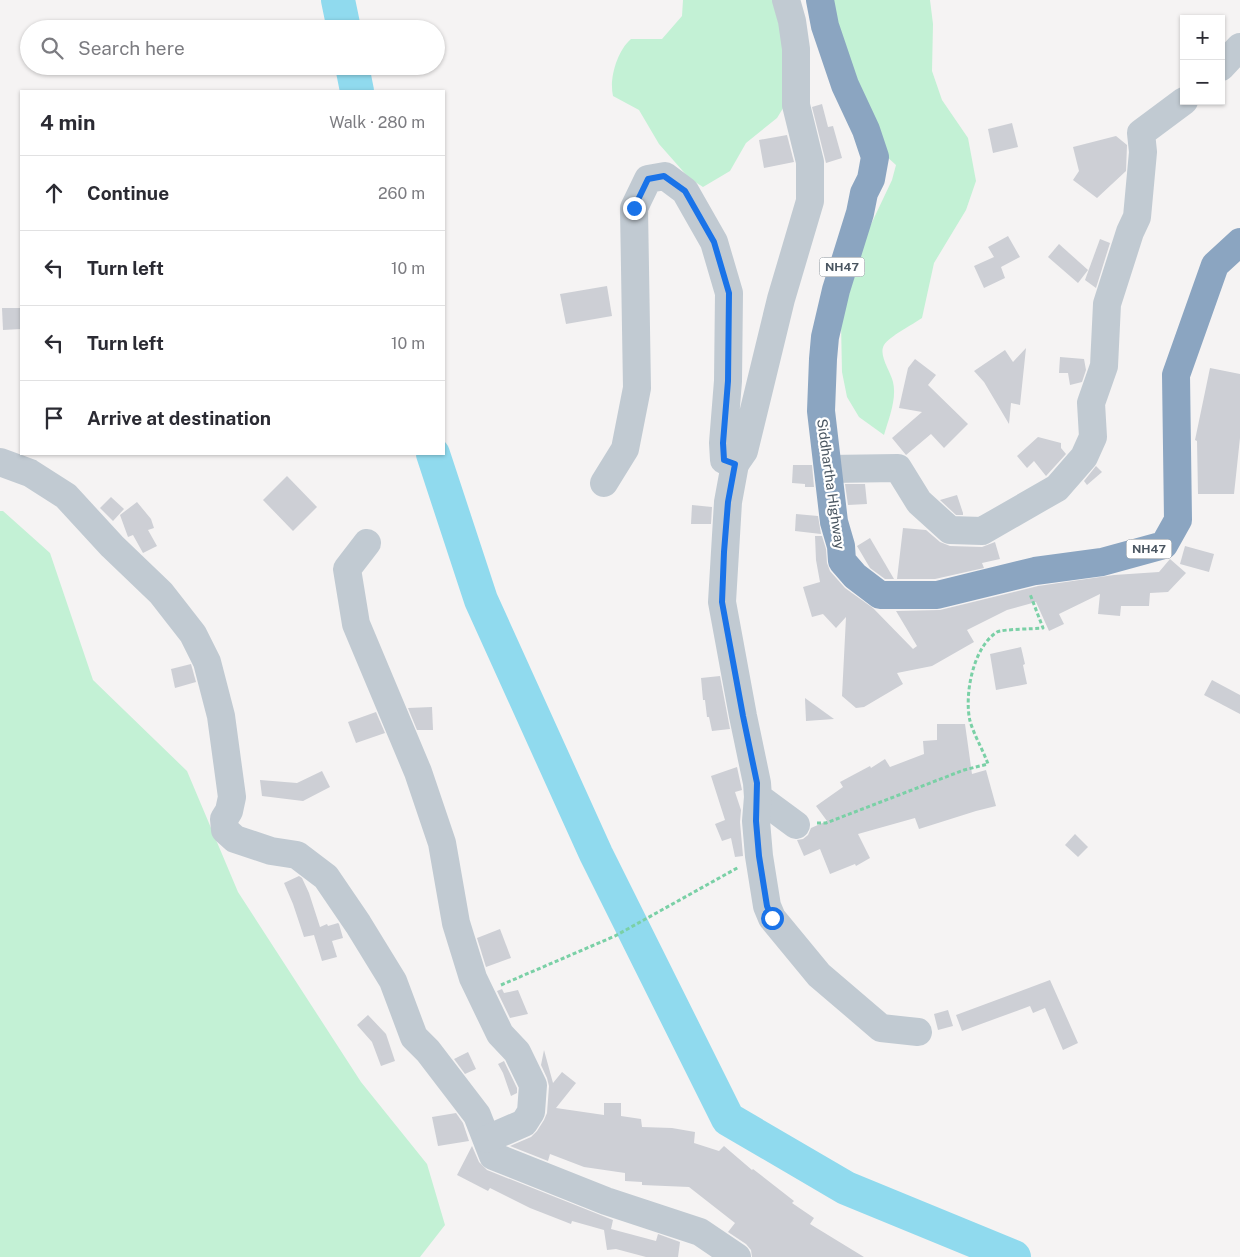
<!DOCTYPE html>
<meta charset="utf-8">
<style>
:root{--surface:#fff;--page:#f7f7f7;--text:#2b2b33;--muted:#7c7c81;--line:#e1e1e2}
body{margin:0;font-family:"Public Sans",sans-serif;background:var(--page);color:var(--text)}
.controls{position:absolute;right:15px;top:15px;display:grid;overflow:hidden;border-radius:0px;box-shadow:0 1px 4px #0004}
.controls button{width:45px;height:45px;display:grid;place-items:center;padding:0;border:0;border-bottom:1px solid var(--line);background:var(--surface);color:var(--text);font:25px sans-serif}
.stop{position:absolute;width:15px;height:15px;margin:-11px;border:4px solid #1a73e8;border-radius:50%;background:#fff}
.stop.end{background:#1a73e8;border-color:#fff;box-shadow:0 1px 5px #0008}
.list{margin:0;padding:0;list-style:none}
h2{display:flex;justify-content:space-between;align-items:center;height:65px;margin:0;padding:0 20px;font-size:21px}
h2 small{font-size:16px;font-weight:400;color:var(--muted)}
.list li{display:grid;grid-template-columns:32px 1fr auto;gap:15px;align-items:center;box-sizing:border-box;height:75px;padding:0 20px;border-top:1px solid var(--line)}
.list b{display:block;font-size:19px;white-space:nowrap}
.list em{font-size:16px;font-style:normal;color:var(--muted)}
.icon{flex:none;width:28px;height:28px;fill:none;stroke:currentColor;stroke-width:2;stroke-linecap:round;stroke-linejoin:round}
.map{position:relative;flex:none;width:1240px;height:1257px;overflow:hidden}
.search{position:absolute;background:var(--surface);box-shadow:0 1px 4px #0004;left:20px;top:20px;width:425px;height:55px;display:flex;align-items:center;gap:12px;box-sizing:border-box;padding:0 18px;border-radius:28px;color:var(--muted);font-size:19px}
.panel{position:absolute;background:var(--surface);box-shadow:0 1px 4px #0004;left:20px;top:90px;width:425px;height:365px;border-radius:0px}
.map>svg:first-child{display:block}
.green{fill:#c3f1d5}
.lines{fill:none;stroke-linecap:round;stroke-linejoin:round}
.river{stroke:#90daee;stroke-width:34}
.building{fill:#cdcfd5}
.path{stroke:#7ad0a6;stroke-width:3;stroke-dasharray:4 2.5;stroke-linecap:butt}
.minor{stroke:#c1cad2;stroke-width:28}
.highway{stroke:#8ba5c1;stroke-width:28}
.route{stroke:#1a73e8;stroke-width:6}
.labels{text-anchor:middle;stroke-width:4.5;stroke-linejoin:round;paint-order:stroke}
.shield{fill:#fff;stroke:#808990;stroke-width:1}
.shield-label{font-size:12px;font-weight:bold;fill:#4a5661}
.street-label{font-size:14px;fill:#4a5661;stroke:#fff}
</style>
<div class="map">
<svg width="1240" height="1257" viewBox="0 0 1240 1257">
<rect width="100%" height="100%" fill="#f5f3f3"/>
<g class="green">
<path d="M683 0H778L786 23 785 105 777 118 746 143 730 171 703 187 689 178 659 144 639 110 613 96C609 79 617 51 631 39H662L682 16Z"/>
<path d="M829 0H930L933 24 932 71 942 100 968 138 976 181 966 210 934 263 922 318C912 325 890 336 884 345 878 355 891 372 893 382 897 399 889 418 884 435L859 417 847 397 842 372 841 324 856 256 892 180 896 165 885 155 856 101Z"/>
<path d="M0 511H3L50 553 93 680 187 771 238 892 361 1082 427 1164 445 1225 420 1257H0Z"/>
</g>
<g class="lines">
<g class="river">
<path d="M338 0 344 29"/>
<path d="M352 66 357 91"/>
<path d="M433 454 481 600 596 854 728 1119 846 1188 1014 1257"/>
</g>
</g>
<g class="building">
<path d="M822 104 828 127 833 126 842 158 826 163 812 107Z"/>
<path d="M1012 123 1018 147 993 153 988 129Z"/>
<path d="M787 135 794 162 764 168 759 140Z"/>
<path d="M1116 136 1127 145 1126 171 1097 198 1073 180 1079 171 1073 147Z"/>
<path d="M1008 236 1020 257 1001 267 1005 278 984 288 974 266 994 257 988 247Z"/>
<path d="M1100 239 1110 243 1096 288 1085 280Z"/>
<path d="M1059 244 1088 270 1078 283 1048 257Z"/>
<path d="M607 286 612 316 566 324 560 294Z"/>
<path d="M2 308H21V329L3 330Z"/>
<path d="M1026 348 1020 405 1011 403 1009 424 984 382 974 371 1005 350 1013 362Z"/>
<path d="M1060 357 1084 359 1086 370 1082 382 1070 385 1068 373H1059Z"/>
<path d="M915 359 936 375 928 385 968 424 944 448 931 434 906 455 892 438 922 412 899 408 908 368Z"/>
<path d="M1210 368 1240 374V438L1234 494H1198L1197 441 1195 440Z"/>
<path d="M1038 437 1061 443V448L1066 454 1046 476 1034 461 1027 468 1017 456Z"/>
<path d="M793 465H812L814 487H805V484L792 483Z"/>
<path d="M1096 466 1102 472 1087 485 1084 481Z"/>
<path d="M287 476 317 507 293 531 263 500Z"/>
<path d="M845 484H865L867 504 848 505Z"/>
<path d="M957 495 963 513V515H956L940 500Z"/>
<path d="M111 497 124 509 113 521 100 508Z"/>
<path d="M137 502 151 519 154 528 148 530 157 546 143 553 133 535 128 537 120 515Z"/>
<path d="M692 505 712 507 711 524H691Z"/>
<path d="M796 514 818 516 821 534 795 531Z"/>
<path d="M903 528 926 530 940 542 950 546 982 547 995 542 1000 559 982 563 984 568 935 579H897Z"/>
<path d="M815 536H822L826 549 827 563 830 571 845 588 873 608 913 649 917 646 896 611 940 610 1038 586 1114 575 1159 572 1170 559 1186 573 1168 592 1150 593 1149 606H1121L1120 616 1098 614 1100 594 1059 614 1064 624 1049 631 1036 602 1007 610 967 630 974 642 932 666 897 673 903 684 864 707 856 708 842 696 846 617 836 628 823 614 812 617 803 587 820 582 816 560Z"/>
<path d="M870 538 894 579H885L870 568 857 546Z"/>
<path d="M1185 546 1214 554 1209 572 1180 564Z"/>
<path d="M1021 647 1025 664 1023 665 1027 684 996 690 990 654Z"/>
<path d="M191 664 196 682 175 688 171 669Z"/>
<path d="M720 676 730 729 712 731 709 717H707L705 700H703L701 678Z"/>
<path d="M1212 680 1240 695V714L1204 695Z"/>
<path d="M805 698 834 719 806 721Z"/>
<path d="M432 707 433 730H417L408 708Z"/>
<path d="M376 712 385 733 356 743 348 722Z"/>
<path d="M937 724H965L972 774 986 770 996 806 976 811 919 829 915 818 858 834 870 858 856 866 855 864 830 874 820 849 804 856 797 840 803 839 808 835 811 828 827 821 816 806 843 787 840 782 870 766 871 768 885 759 890 767 924 754 923 741 937 740Z"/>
<path d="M737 767 742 790 735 792 741 810 740 822 743 856 735 857 731 838 722 841 715 824 725 820 711 776Z"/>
<path d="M322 771 330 787 303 801 262 796 260 780 297 783Z"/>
<path d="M1075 834 1088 847 1078 857 1065 845Z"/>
<path d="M299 876 302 878 309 893 320 927 327 924 328 926 338 923 339 924 343 938 332 941 337 957 322 961 314 935 304 937 293 904 284 883Z"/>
<path d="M500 929 511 958 486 967 477 938Z"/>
<path d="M1050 980 1078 1043 1063 1050 1045 1008 1033 1013 1030 1006 962 1031 956 1015Z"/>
<path d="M502 989 504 993 518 990 528 1014 510 1018 497 991Z"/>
<path d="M948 1010 953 1026 938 1030 934 1014Z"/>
<path d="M368 1015 386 1034 395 1061 381 1066 372 1042 357 1025Z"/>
<path d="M544 1050 553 1083 562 1072 576 1083 556 1108 604 1115V1103H621V1116L641 1119 642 1127 672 1128 695 1132 694 1143 719 1151 724 1146 752 1170 753 1169 794 1201 792 1203 814 1218 810 1224 864 1257H752L751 1250 746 1244 728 1232 735 1223 689 1187 642 1185V1182L625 1181V1173L584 1167 550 1154 548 1161 510 1146 531 1137 537 1131 544 1120 547 1113 549 1086 547 1078 541 1065Z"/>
<path d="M468 1052 476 1069 465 1074 454 1059Z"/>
<path d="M504 1061 517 1088V1093L511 1096 503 1073 498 1064Z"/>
<path d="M456 1113 463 1123 469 1141 438 1146 432 1117Z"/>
<path d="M472 1146 479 1162 487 1170 613 1220 611 1229 656 1241 658 1234 680 1242 678 1257H646L616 1249 607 1250 604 1230 572 1221 571 1224 530 1208 490 1188 488 1191 457 1175Z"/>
</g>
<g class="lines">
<g class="path">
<path d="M817 823H826L964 770 988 764C983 750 974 735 970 721 964 695 973 647 997 632 1003 629 1034 629 1043 628L1030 594"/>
<path d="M501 985 615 936 739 867"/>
</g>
<g class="minor">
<path d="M1221 67 1240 47"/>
<path d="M0 462 30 473 66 496 112 546 161 593 193 634 207 662 221 716 232 797 229 811 224 819 225 830 235 839 271 851 297 855 326 877 358 924 393 981 414 1037 428 1051 477 1115 493 1156 606 1201 700 1232 737 1257"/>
<path d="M735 464 728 502 722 602 743 716 757 783 758 797 796 825"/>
<path d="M829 469 898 468 919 502 950 530 982 531 1057 488 1084 457 1093 437 1091 403 1104 366 1107 304 1130 232 1137 217 1143 152 1141 133 1184 101"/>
<path d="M604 483 625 449 637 388 634 208 648 179 665 176 685 191 714 242 729 293 728 381 723 443 724 460 735 464 744 451 781 299 810 201V162L796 105V49L792 21 786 0"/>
<path d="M367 543 347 569 356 624 418 772 442 843 456 923 473 978 500 1034 517 1052 533 1085 531 1112 524 1123 487 1139"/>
<path d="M758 797 756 821 759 856 767 906 772 918 819 975 881 1028 918 1032"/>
</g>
<path class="highway" d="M820 0 825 26 845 85 866 130 875 157 871 179 864 193 860 213 836 290 825 337 823 359 821 411 834 522 841 546 842 561 855 576 880 595H937L1035 571 1102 562 1164 545 1178 520 1176 375 1215 265 1240 242"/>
</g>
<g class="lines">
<path class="route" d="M634 208 648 179 664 176 685 191 714 242 729 293 728 381 723 443 724 460 735 464 728 502 724 552 722 602 743 716 757 783 756 821 759 856 767 906 772 918"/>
</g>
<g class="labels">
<g class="shield">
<rect x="819.5" y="257.5" width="45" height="19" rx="4"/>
<rect x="1126.5" y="539.5" width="45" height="19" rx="4"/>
</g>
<g class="shield-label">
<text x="842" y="271">NH47</text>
<text x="1149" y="553">NH47</text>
</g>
<g class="street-label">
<text transform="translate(831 484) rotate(82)" y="5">Siddhartha Highway</text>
</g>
</g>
</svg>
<div class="controls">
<button>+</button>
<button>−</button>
</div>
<div class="stop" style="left:772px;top:918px"></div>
<div class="stop end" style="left:634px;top:208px"></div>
<div class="search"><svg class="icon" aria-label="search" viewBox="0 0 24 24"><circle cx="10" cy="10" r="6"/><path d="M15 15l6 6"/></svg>Search here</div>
<section class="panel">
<h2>4 min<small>Walk · 280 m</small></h2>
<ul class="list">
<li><svg class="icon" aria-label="ahead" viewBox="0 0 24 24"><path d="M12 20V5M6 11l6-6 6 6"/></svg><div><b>Continue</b></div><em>260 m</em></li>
<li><svg class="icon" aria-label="left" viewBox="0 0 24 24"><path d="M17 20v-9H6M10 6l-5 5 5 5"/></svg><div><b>Turn left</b></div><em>10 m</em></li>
<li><svg class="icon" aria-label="left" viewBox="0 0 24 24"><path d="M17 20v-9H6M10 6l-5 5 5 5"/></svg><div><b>Turn left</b></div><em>10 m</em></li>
<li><svg class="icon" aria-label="arrive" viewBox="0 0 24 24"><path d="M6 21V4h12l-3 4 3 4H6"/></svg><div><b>Arrive at destination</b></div></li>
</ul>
</section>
</div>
